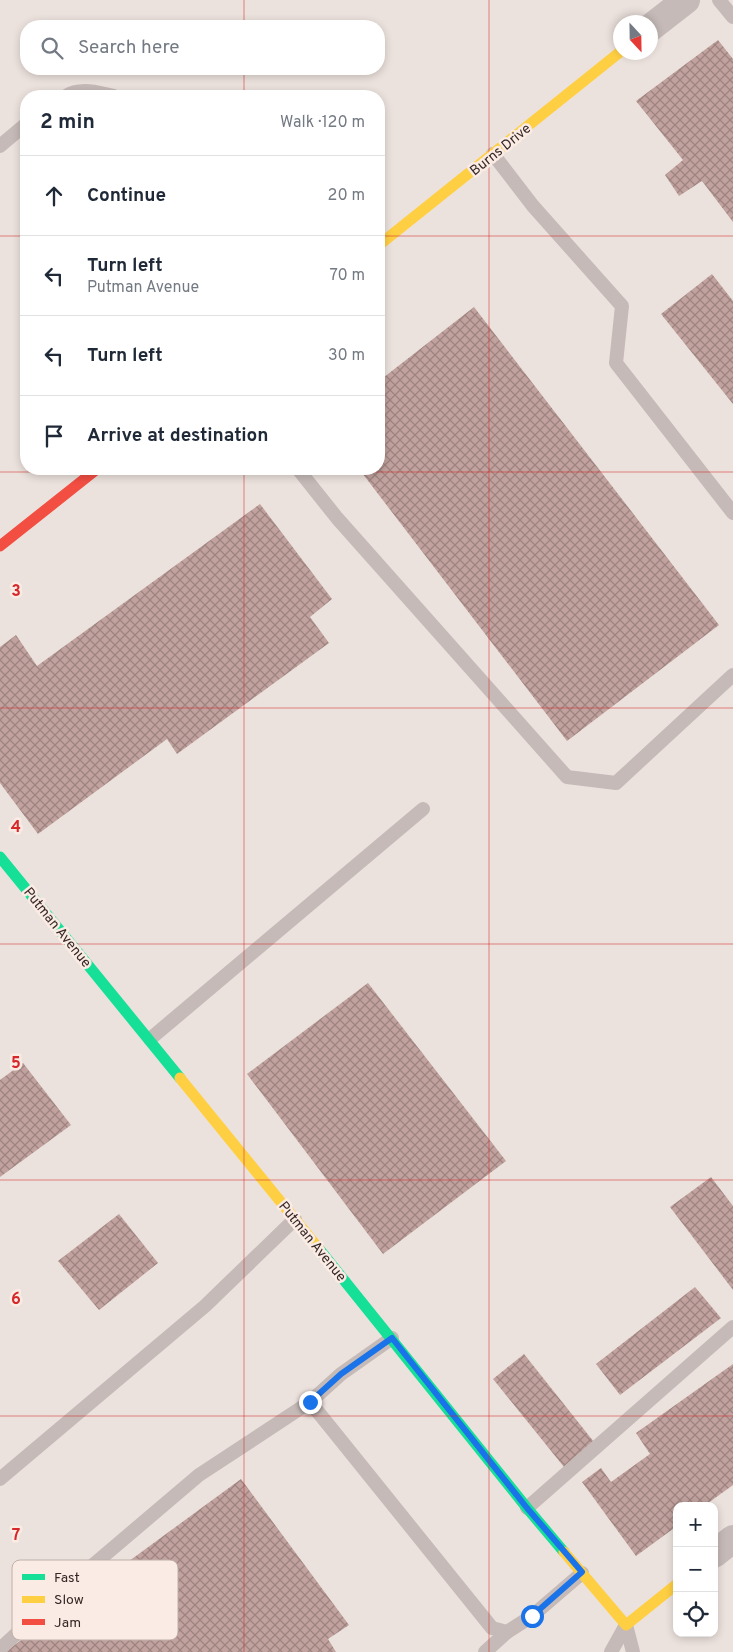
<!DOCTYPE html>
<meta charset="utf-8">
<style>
:root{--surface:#fff;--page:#f2f2f3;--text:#1f2937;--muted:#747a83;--line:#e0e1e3}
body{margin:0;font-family:Overpass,sans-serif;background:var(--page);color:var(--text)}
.controls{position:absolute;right:15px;bottom:15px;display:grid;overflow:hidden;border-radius:10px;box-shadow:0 2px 8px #0003}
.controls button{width:45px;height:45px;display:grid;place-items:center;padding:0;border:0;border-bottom:1px solid var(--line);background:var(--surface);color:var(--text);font:25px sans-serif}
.compass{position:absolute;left:613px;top:15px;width:45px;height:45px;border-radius:50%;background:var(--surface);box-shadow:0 2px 8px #0003;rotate:158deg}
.stop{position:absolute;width:15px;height:15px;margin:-11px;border:4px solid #1a73e8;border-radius:50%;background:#fff}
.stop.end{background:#1a73e8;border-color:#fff;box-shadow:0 1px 5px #0008}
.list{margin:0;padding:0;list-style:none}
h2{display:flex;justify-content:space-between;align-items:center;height:65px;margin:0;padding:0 20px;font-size:21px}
h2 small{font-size:16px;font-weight:400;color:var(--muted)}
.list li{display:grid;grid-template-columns:32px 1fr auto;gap:15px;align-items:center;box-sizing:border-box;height:80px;padding:0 20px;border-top:1px solid var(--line)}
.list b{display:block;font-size:19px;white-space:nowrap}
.list p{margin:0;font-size:16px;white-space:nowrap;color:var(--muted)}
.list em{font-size:16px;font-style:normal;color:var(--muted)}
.icon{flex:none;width:28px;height:28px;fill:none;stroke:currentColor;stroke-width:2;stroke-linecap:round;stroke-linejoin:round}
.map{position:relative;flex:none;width:733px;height:1652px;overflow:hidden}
.search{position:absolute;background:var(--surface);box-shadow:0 2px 8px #0003;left:20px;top:20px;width:365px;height:55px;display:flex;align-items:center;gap:12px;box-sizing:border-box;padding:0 18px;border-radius:20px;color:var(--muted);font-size:19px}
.panel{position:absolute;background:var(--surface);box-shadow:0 2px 8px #0003;left:20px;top:90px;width:365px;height:385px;border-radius:20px}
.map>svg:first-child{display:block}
.building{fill:url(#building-cross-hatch)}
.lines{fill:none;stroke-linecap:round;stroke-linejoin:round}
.lane{stroke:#c5bab7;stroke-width:14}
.street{stroke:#c5bab7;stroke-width:28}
.fast{stroke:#16e098;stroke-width:11}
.slow{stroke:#ffcf43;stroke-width:11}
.jam{stroke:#f24e42;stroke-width:11}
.route{stroke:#1a73e8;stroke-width:6}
.grid{fill:none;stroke:#d62828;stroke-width:1;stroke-opacity:0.55}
.labels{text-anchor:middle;stroke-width:5;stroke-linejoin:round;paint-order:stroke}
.street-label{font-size:14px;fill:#352725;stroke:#faebe4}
.key{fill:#faebe4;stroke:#bfb0ab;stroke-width:1}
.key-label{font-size:14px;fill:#352725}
.grid-label{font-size:16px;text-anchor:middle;font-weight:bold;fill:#d62828;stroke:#faebe4;stroke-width:5;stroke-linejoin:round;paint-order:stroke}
</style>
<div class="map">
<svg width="733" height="1652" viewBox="0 0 733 1652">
<defs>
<pattern id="building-cross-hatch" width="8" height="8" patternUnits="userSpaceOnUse" patternTransform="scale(1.25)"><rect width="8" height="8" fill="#c1a29e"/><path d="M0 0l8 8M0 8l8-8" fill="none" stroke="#9e8481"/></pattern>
</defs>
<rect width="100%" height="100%" fill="#ece2dd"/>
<g class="building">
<path d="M718 40 733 59V222L702 181 679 196 665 175 683 160 636 101Z"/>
<path d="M712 274 733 301V404L661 314Z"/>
<path d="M474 307 719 625 567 741 359 469H379V381Z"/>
<path d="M260 504 332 599 310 617 329 643 177 754 167 739 38 834 0 783V647L16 635 37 666Z"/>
<path d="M368 983 506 1161 383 1254 247 1074Z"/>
<path d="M23 1063 71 1125 0 1177V1080Z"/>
<path d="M711 1177 733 1206V1290L670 1207Z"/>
<path d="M119 1214 158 1263 99 1310 58 1261Z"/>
<path d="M695 1287 721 1318 620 1395 596 1364Z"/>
<path d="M524 1354 594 1442 564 1467 493 1379Z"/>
<path d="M733 1364V1485L704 1506H677V1526L636 1556 582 1482 601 1468 611 1482 650 1454 636 1433Z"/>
<path d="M241 1479 349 1625 328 1639 336 1652H5Z"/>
</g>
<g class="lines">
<g class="lane">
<path d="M719 0 733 17"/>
<path d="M66 96C79 87 99 92 114 96"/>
<path d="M0 146 26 124"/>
<path d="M493 154 533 206 622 306 616 363 733 513"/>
<path d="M298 469 337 518 567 777 616 783 733 675"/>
<path d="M150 1039 423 809"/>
<path d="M392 1338 341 1374 310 1402 492 1628 507 1632 532 1616 582 1573"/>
<path d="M0 1479 205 1306 295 1219"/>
<path d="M527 1508 733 1327"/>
<path d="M626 1625 633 1652"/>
<path d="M0 1649 66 1588 199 1475 310 1402"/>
<path d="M485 1652 507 1632"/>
<path d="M611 1652 626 1625"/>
</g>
<g class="street">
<path d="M650 28 686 0"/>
<path d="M714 1554 733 1539"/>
</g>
<g class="fast">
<path d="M0 857 180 1078"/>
<path d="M319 1249 527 1508 564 1552"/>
</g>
<g class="slow">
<path d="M379 245 620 52"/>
<path d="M180 1078 319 1249"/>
<path d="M564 1552 626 1625 677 1584"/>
</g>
<path class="jam" d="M0 546 97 469"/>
</g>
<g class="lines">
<path class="route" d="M310 1402 341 1374 392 1338 527 1508 582 1572 532 1616"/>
</g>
<path class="grid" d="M244 0V26M489 0V1652M244 69V96M0 236H26M379 236H733M244 469V1652M0 472H733M0 708H733M0 944H733M0 1180H733M0 1416H733"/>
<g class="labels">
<g class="street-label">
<text transform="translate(500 149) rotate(-39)" y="5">Burns Drive</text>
<text transform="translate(58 927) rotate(51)" y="5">Putman Avenue</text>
<text transform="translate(313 1241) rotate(51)" y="5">Putman Avenue</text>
</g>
</g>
<rect x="12" y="1560" width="166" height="80" rx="8" class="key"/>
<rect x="22" y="1574" width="23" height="6" fill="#16e098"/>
<rect x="22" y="1596" width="23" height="7" fill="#ffcf43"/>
<rect x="22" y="1619" width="23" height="6" fill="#f24e42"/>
<g class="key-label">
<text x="54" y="1582">Fast</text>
<text x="54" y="1604">Slow</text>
<text x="54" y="1627">Jam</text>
</g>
<g class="grid-label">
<text x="16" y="596">3</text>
<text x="16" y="832">4</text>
<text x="16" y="1068">5</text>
<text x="16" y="1304">6</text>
<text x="16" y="1540">7</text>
</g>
</svg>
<div class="controls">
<button>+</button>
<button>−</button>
<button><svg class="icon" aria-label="locate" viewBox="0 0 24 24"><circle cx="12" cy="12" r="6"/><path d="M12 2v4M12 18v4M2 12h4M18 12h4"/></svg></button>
</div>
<svg class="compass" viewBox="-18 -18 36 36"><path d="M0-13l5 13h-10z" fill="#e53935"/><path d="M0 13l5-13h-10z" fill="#747a83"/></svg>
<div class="stop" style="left:532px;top:1616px"></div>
<div class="stop end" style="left:310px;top:1402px"></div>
<div class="search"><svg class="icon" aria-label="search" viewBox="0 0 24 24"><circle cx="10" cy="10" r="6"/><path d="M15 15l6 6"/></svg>Search here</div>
<section class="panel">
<h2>2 min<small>Walk · 120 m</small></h2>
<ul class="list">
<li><svg class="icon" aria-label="ahead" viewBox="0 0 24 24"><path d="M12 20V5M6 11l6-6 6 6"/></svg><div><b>Continue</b></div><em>20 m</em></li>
<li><svg class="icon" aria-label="left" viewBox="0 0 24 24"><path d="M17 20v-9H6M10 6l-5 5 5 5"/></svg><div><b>Turn left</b><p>Putman Avenue</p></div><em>70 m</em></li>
<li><svg class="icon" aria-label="left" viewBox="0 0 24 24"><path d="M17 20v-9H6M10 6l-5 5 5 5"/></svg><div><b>Turn left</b></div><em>30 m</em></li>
<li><svg class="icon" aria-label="arrive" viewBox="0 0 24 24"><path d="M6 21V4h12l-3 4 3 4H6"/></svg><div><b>Arrive at destination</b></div></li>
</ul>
</section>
</div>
